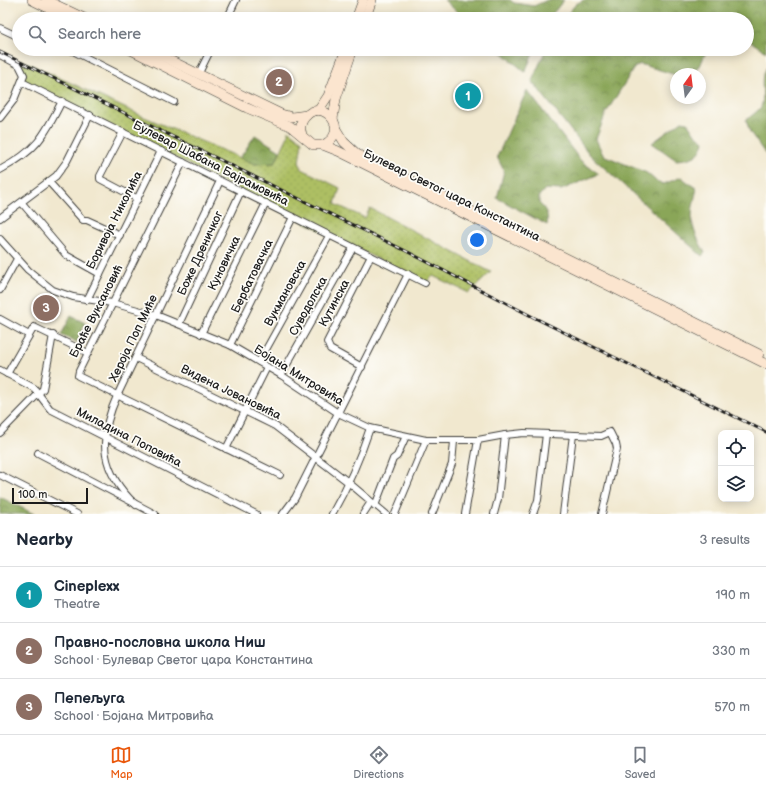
<!DOCTYPE html>
<meta charset="utf-8">
<style>
:root{--surface:#fff;--page:#f2f2f3;--text:#1f2937;--muted:#747a83;--line:#e0e1e3;--accent:#ea580c}
body{margin:0;font-family:"Balsamiq Sans",sans-serif;background:var(--page);color:var(--text)}
.controls{position:absolute;right:12px;bottom:12px;display:grid;overflow:hidden;border-radius:8px;box-shadow:0 2px 10px #0003}
.controls button{width:36px;height:36px;display:grid;place-items:center;padding:0;border:0;border-bottom:1px solid var(--line);background:var(--surface);color:var(--text);font:20px sans-serif}
.compass{position:absolute;left:670px;top:68px;width:36px;height:36px;border-radius:50%;background:var(--surface);box-shadow:0 2px 10px #0003;rotate:14deg}
.scale{position:absolute;left:12px;bottom:10px;width:76px;box-sizing:border-box;padding-left:4px;border:2px solid #1c1c1c;border-top:0;font-size:11px;line-height:14px;white-space:nowrap;color:#1c1c1c;-webkit-text-stroke:3px #fdfcf7;paint-order:stroke}
.you{position:absolute;left:477px;top:240px;width:14px;height:14px;margin:-10px;border:3px solid #fff;border-radius:50%;background:#1a73e8;box-shadow:0 0 0 6px #1a73e833}
.badge{display:grid;place-items:center;width:26px;height:26px;border-radius:50%;background:var(--accent);color:#fff;font-size:13px;font-weight:700}
.pin{position:absolute;translate:-50% -50%;border:2px solid #fff;box-shadow:0 1px 4px #0006}
.list{margin:0;padding:0;list-style:none}
h2{display:flex;justify-content:space-between;align-items:center;height:52px;margin:0;padding:0 16px;font-size:17px}
h2 small{font-size:13px;font-weight:400;color:var(--muted)}
.list li{display:grid;grid-template-columns:26px 1fr auto;gap:12px;align-items:center;box-sizing:border-box;height:56px;padding:0 16px;border-top:1px solid var(--line)}
.list b{display:block;font-size:15px;white-space:nowrap}
.list p{margin:0;font-size:13px;white-space:nowrap;color:var(--muted)}
.list em{font-size:13px;font-style:normal;color:var(--muted)}
.icon{flex:none;width:22px;height:22px;fill:none;stroke:currentColor;stroke-width:2;stroke-linecap:round;stroke-linejoin:round}
.map{position:relative;flex:none;width:766px;height:514px;overflow:hidden}
.search{position:absolute;background:var(--surface);box-shadow:0 2px 10px #0003;left:12px;right:12px;top:12px;height:44px;display:flex;align-items:center;gap:10px;box-sizing:border-box;padding:0 14px;border-radius:22px;color:var(--muted);font-size:15px}
.sheet{height:220px;background:var(--surface)}
nav{display:flex;justify-content:space-around;align-items:center;box-sizing:border-box;height:56px;border-top:1px solid var(--line);background:var(--surface);font-size:11px;color:var(--muted)}
nav a{display:grid;justify-items:center;gap:2px}
nav .on{color:var(--accent)}
.map>svg:first-child{display:block}
.green{fill:url(#green-dots);stroke:#646e40}
.forest{fill:url(#forest-crowns);stroke:#53613a}
.lines{fill:none;stroke-linecap:round;stroke-linejoin:round}
.street-casing{stroke:#3c3b37;stroke-width:8}
.secondary-casing{stroke:#3c3b37;stroke-width:10}
.street{stroke:#fff;stroke-width:6}
.secondary{stroke:#fbe5cf;stroke-width:9}
.rail-casing{stroke:#1c1c1c;stroke-width:3}
.rail{stroke:#fdfcf7;stroke-width:1.5;stroke-dasharray:4.5;stroke-linecap:butt}
.labels{text-anchor:middle;stroke-width:3.5;stroke-linejoin:round;paint-order:stroke}
.street-label{font-size:12px;fill:#1c1c1c;stroke:#fdfcf7}
</style>
<div class="map">
<svg width="766" height="514" viewBox="0 0 766 514">
<defs>
<pattern id="green-dots" width="8" height="8" patternUnits="userSpaceOnUse"><rect width="8" height="8" fill="#adbf63"/><path d="M2 2h.1M6 6h.1" fill="none" stroke="#94a455" stroke-width="1.8" stroke-linecap="round"/></pattern>
<pattern id="forest-crowns" width="20" height="18" patternUnits="userSpaceOnUse"><rect width="20" height="18" fill="#8aa659"/><path d="M2 6a3 3 0 1 1 6 0M12 15a3 3 0 1 1 6 0" fill="none" stroke="#708649"/></pattern>
</defs>
<rect width="100%" height="100%" fill="#fdfcf7"/>
<filter id="ink" filterUnits="userSpaceOnUse"><feTurbulence type="fractalNoise" baseFrequency=".025" numOctaves="2"/><feDisplacementMap in="SourceGraphic" scale="8" xChannelSelector="R" yChannelSelector="G"/><feConvolveMatrix kernelMatrix="1 2 1 2 8 2 1 2 1" color-interpolation-filters="sRGB"/></filter>
<filter id="wash" filterUnits="userSpaceOnUse"><feTurbulence type="fractalNoise" baseFrequency=".012" numOctaves="4" result="noise"/><feDisplacementMap in="SourceGraphic" scale="16" xChannelSelector="R" yChannelSelector="G"/><feGaussianBlur stdDeviation="0.9" result="paint"/><feColorMatrix in="noise" values="0 0 0 0 0 0 0 0 0 0 0 0 0 0 0 0 0 1.4 0 .05"/><feComposite in="paint" operator="in"/></filter>
<g filter="url(#wash)">
<rect width="100%" height="100%" fill="#f1e8cf"/>
<path class="green" d="M21 60 142 116 255 164 275 163 288 136V130L302 141 299 162 302 169 340 188 335 204 365 218 370 208 491 272 469 293 433 276 426 283 23 82 20 65Z"/>
<g class="forest">
<path d="M444 0H510L514 3 534 6 547 0H564L548 19H465Z"/>
<path d="M584 0H766V52L747 39V19H563L576 4Z"/>
<path d="M498 49H535L525 72Z"/>
<path d="M546 49H707L700 66 692 74 676 75 640 64 634 68 606 113 596 139 603 155 647 173 656 181 664 184 681 177 697 189C689 219 690 225 705 253L702 256 590 155 532 81Z"/>
<path d="M766 68V155L750 132 746 120C751 116 757 112 761 107 766 96 758 80 766 68Z"/>
<path d="M527 90 581 161 599 174 561 190 545 189 539 196V203C546 210 549 215 547 225L497 198 504 171 497 157Z"/>
<path d="M682 121 687 122 695 134 704 141C701 157 691 159 676 160L652 143Z"/>
<path d="M255 135 280 151 275 163 255 164 240 158Z"/>
<path d="M71 316 85 323 77 342 61 335Z"/>
<path d="M0 497 34 514H0Z"/>
</g>
</g>
<g filter="url(#ink)">
<g class="lines">
<defs>
<g id="street">
<path d="M227 19 236 0"/>
<path d="M0 28 19 37"/>
<path d="M69 49 174 102"/>
<path d="M0 55 19 65 24 75 14 100 0 118"/>
<path d="M198 75 211 49"/>
<path d="M22 82 425 283"/>
<path d="M123 132 100 176V179L138 199"/>
<path d="M183 162 79 371 78 376 280 475"/>
<path d="M0 170C37 150 43 138 62 101"/>
<path d="M49 182 83 220H87L120 235"/>
<path d="M22 203 66 255 100 274"/>
<path d="M0 218 56 176 67 161 90 115"/>
<path d="M0 239 28 270 53 290 73 297 112 303 156 315 230 345 281 375 338 413 370 428 426 440H478L505 435 524 433 601 436 610 432 616 444 617 449 602 514"/>
<path d="M0 290 17 259"/>
<path d="M87 300 161 151"/>
<path d="M0 319 29 335"/>
<path d="M179 324 241 191"/>
<path d="M201 334 266 203"/>
<path d="M230 345 293 217"/>
<path d="M136 358 275 426 348 482 386 514"/>
<path d="M259 362 329 236"/>
<path d="M362 367 330 349 327 342 371 256"/>
<path d="M0 370 34 388 50 409 256 514"/>
<path d="M7 374 34 327 88 353"/>
<path d="M281 375 353 248"/>
<path d="M0 433 43 389 53 335"/>
<path d="M226 449 267 367"/>
<path d="M38 453 155 514"/>
<path d="M0 475 77 514"/>
<path d="M136 505C101 472 97 440 117 396L220 181"/>
<path d="M375 506 393 459 397 456 406 436"/>
<path d="M283 514 295 498 408 274"/>
<path d="M332 514C348 486 360 458 370 428"/>
<path d="M363 514 371 502"/>
<path d="M395 514 426 440"/>
<path d="M432 514 452 464 454 441"/>
<path d="M465 514 478 440"/>
<path d="M494 514 498 499 505 435"/>
<path d="M533 514 538 500 546 434"/>
<path d="M563 514 573 435"/>
</g>
<g id="secondary">
<path d="M32 0 70 19"/>
<path d="M46 0 86 19"/>
<path d="M356 19 363 0"/>
<path d="M365 19 372 0"/>
<path d="M129 49 247 108 290 126 313 145H323L338 151 766 364"/>
<path d="M147 49 281 114 292 117 307 115"/>
<path d="M318 111 328 96 346 49"/>
<path d="M333 119 336 99 353 49"/>
<path d="M336 129 344 142 357 154 759 354"/>
<path d="M302 135C300 128 300 123 305 117 322 96 353 131 323 145"/>
</g>
</defs>
<use href="#street" class="street-casing"/>
<use href="#secondary" class="secondary-casing"/>
<use href="#street" class="street"/>
<use href="#secondary" class="secondary"/>
<defs>
<path id="rail" d="M0 52 408 252 535 318 766 432"/>
</defs>
<use href="#rail" class="rail-casing"/>
<use href="#rail" class="rail"/>
</g>
</g>
<g class="labels">
<g class="street-label">
<text transform="translate(211 163) rotate(27)" y="4">Булевар Шабана Бајрамовића</text>
<text transform="translate(452 195) rotate(26)" y="4">Булевар Светог цара Константина</text>
<text transform="translate(114 220) rotate(-63)" y="4">Боривоја Николића</text>
<text transform="translate(200 253) rotate(-65)" y="4">Боже Дреничког</text>
<text transform="translate(224 263) rotate(-64)" y="4">Куновичка</text>
<text transform="translate(252 276) rotate(-64)" y="4">Бербатовачка</text>
<text transform="translate(285 293) rotate(-61)" y="4">Вукмановска</text>
<text transform="translate(334 303) rotate(-62)" y="4">Кутинска</text>
<text transform="translate(308 306) rotate(-61)" y="4">Суводолска</text>
<text transform="translate(96 311) rotate(-63)" y="4">Браће Вуксановић</text>
<text transform="translate(133 338) rotate(-64)" y="4">Хероја Поп Миће</text>
<text transform="translate(299 375) rotate(32)" y="4">Бојана Митровића</text>
<text transform="translate(231 392) rotate(26)" y="4">Видена Јовановића</text>
<text transform="translate(129 437) rotate(27)" y="4">Миладина Поповића</text>
</g>
</g>
</svg>
<div class="controls">
<button><svg class="icon" aria-label="locate" viewBox="0 0 24 24"><circle cx="12" cy="12" r="6"/><path d="M12 2v4M12 18v4M2 12h4M18 12h4"/></svg></button>
<button><svg class="icon" aria-label="layers" viewBox="0 0 24 24"><path d="M12 4l9 5-9 5-9-5zM3 14l9 5 9-5"/></svg></button>
</div>
<svg class="compass" viewBox="-18 -18 36 36"><path d="M0-13l5 13h-10z" fill="#e53935"/><path d="M0 13l5-13h-10z" fill="#747a83"/></svg>
<div class="scale">100 m</div>
<div class="you"></div>
<div class="pin badge" style="left:468px;top:96px;background:#0f9aa8">1</div>
<div class="pin badge" style="left:279px;top:82px;background:#8d6e63">2</div>
<div class="pin badge" style="left:46px;top:308px;background:#8d6e63">3</div>
<div class="search"><svg class="icon" aria-label="search" viewBox="0 0 24 24"><circle cx="10" cy="10" r="6"/><path d="M15 15l6 6"/></svg>Search here</div>
</div>
<section class="sheet">
<h2>Nearby<small>3 results</small></h2>
<ul class="list">
<li><span class="badge" style="background:#0f9aa8">1</span><div><b>Cineplexx</b><p>Theatre</p></div><em>190 m</em></li>
<li><span class="badge" style="background:#8d6e63">2</span><div><b>Правно-пословна школа Ниш</b><p>School · Булевар Светог цара Константина</p></div><em>330 m</em></li>
<li><span class="badge" style="background:#8d6e63">3</span><div><b>Пепељуга</b><p>School · Бојана Митровића</p></div><em>570 m</em></li>
</ul>
</section>
<nav>
<a class="on"><svg class="icon" aria-label="map" viewBox="0 0 24 24"><path d="M3 6l6-2 6 2 6-2v14l-6 2-6-2-6 2zM9 4v14M15 6v14"/></svg>Map</a>
<a><svg class="icon" aria-label="directions" viewBox="0 0 24 24"><path d="M12 3l9 9-9 9-9-9zM9 14v-3h6M13 9l2 2-2 2"/></svg>Directions</a>
<a><svg class="icon" aria-label="saved" viewBox="0 0 24 24"><path d="M7 4h10v16l-5-4-5 4z"/></svg>Saved</a>
</nav>
